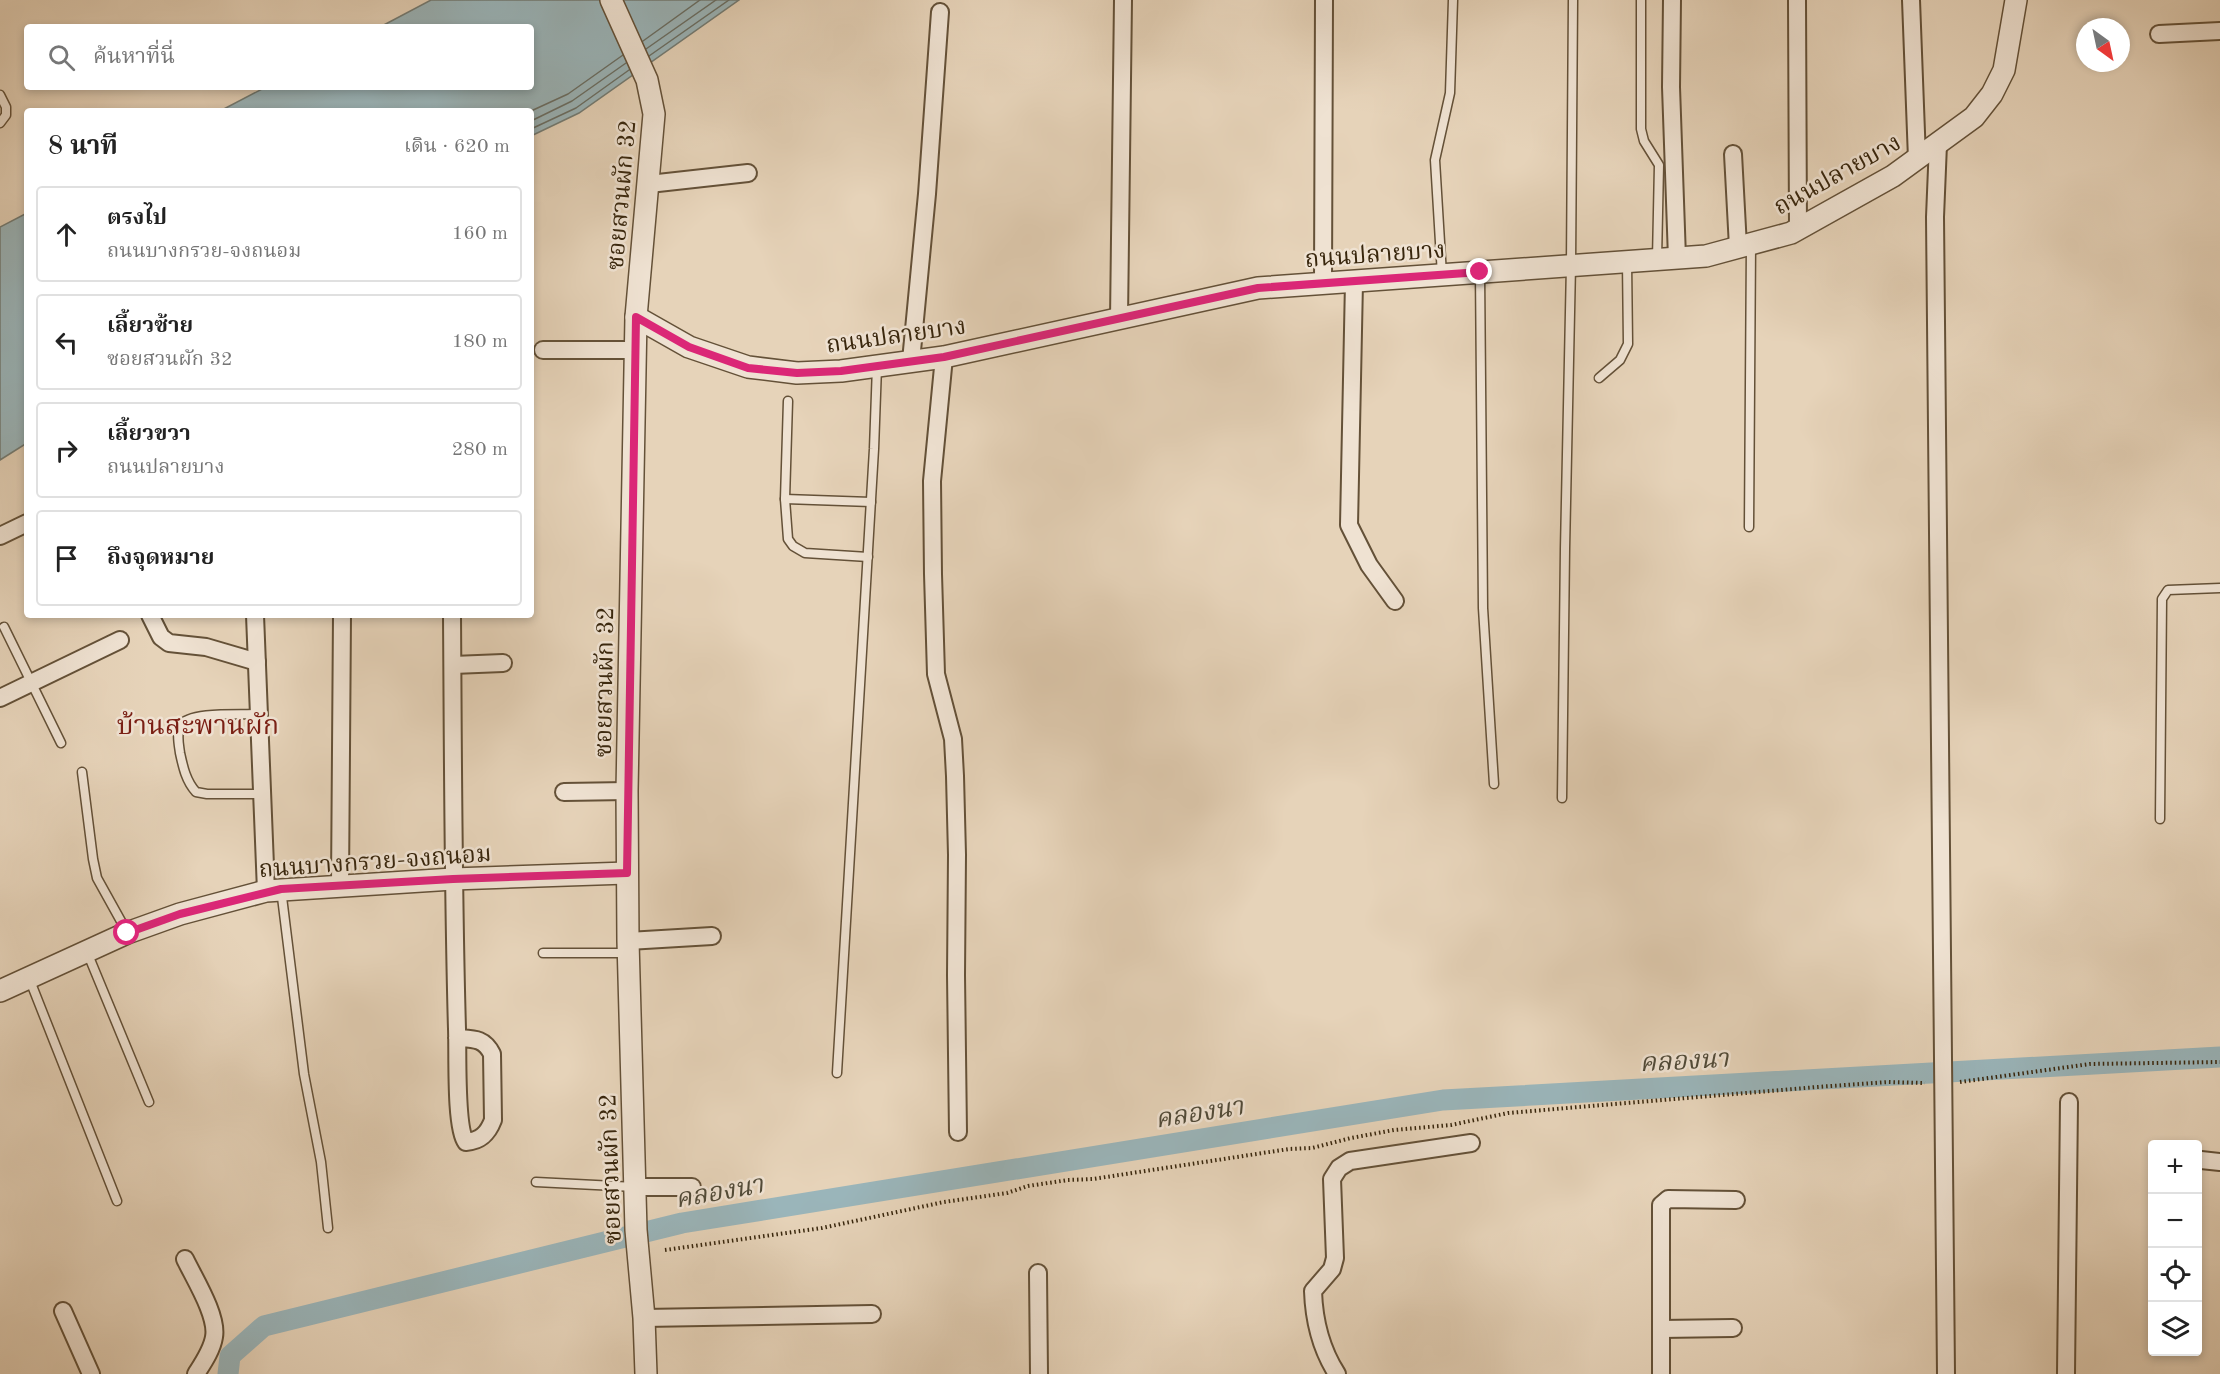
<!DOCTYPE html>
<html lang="th">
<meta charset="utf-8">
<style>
:root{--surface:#fff;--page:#f2f2f2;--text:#222;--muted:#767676;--line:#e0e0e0}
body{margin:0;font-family:"Old Standard TT","Noto Serif Thai",serif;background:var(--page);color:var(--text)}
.controls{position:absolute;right:18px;bottom:18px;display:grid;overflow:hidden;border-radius:6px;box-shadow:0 3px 9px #0003}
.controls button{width:54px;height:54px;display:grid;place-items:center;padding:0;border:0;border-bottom:2px solid var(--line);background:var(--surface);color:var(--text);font:30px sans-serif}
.compass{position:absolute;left:2076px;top:18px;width:54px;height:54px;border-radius:50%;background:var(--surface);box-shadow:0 3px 9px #0003;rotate:147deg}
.stop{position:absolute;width:18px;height:18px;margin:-14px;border:4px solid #db2777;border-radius:50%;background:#fff}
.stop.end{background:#db2777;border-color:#fff;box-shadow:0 2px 6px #0008}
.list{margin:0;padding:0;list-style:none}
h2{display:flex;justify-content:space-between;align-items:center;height:78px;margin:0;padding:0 24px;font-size:26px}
h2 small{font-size:20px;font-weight:400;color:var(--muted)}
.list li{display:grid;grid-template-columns:39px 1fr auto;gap:18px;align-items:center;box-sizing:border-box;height:96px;margin:0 12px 12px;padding:0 12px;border:2px solid var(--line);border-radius:6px}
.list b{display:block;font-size:22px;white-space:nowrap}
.list p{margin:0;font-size:20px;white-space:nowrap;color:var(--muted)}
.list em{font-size:20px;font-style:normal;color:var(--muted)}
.icon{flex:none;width:33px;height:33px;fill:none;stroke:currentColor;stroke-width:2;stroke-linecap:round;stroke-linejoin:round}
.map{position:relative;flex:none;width:2220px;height:1374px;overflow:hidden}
.search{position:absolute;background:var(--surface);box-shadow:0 3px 9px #0003;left:24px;top:24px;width:510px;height:66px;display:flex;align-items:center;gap:15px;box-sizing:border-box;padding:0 21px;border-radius:6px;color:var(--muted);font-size:22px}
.panel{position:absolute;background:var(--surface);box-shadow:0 3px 9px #0003;left:24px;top:108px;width:510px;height:510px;border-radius:6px}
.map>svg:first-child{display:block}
.water{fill:#9ab5ba;stroke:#737c75;stroke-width:1.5}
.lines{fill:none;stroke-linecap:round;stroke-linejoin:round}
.shore{stroke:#696e64;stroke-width:1.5}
.canal{stroke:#9ab5ba;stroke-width:21}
.service-casing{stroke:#645138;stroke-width:11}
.minor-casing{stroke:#645138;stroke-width:20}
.tertiary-casing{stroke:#645138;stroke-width:24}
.path{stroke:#38260d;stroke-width:4;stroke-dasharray:1.5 3;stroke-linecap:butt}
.service{stroke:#efe2d2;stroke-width:8}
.minor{stroke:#efe2d2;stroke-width:16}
.tertiary{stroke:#efe2d2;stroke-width:21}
.route{stroke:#db2777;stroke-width:8}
.labels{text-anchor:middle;stroke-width:5;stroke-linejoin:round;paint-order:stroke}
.street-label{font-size:24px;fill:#38260d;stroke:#efe2d2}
.water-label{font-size:26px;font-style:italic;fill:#504a38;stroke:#efe2d2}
.quarter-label{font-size:27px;fill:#7a1f14;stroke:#efe2d2}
</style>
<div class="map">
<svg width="2220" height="1374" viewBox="0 0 2220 1374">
<rect width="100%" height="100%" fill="#e6d3b9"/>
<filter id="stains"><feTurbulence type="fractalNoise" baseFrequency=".00333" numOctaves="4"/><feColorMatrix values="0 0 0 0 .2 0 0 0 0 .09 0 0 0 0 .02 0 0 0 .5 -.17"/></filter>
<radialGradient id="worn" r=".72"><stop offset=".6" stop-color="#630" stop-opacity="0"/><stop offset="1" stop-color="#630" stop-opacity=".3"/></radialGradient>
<g class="water">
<path d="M431 0H739L579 113 531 136V111H220L266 87H531V27H380Z"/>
<path d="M27 213V443L0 460V227Z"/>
</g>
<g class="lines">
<g class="shore">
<path d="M643 41 700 0"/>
<path d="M646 49 716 0"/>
<path d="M649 56 729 0"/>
<path d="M531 111 568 94 623 55"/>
<path d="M531 121 572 101 626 63"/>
<path d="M531 129 576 108 629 70"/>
</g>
<path class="canal" d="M228 1374 230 1356 264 1326 682 1223 1443 1100 2220 1057"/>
<defs>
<g id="service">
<path d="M1641 0V129L1644 141 1659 165 1657 259"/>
<path d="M0 95 6 107V115L0 123"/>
<path d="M1480 272 1483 608 1494 784"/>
<path d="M1442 275 1435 160 1450 93 1453 0"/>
<path d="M1599 378 1620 360 1628 344 1627 262"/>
<path d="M788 401 785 499 788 539 793 546 805 553 868 557"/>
<path d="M785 499 871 502"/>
<path d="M1749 527 1751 244"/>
<path d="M4 627 61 743"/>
<path d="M259 714C242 715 189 711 181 725 176 733 179 745 180 753 183 767 186 781 196 792L207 794H262"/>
<path d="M82 772 93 859 97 878 127 932"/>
<path d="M1562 798 1565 549 1571 265 1573 0"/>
<path d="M2160 819 2162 599 2168 590 2220 588"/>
<path d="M281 889 304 1074 321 1162 328 1228"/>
<path d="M87 952 149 1102"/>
<path d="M543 953H629"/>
<path d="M29 978 117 1201"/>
<path d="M837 1073 874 449 877 366"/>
<path d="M536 1182 635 1187"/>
</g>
<g id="minor">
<path d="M1672 0 1671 87 1677 258"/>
<path d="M1797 0 1798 229"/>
<path d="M1911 0 1917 159"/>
<path d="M2159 34 2220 31"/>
<path d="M1938 144 1935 217 1946 1374"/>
<path d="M1733 154 1738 247"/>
<path d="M649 184 748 173"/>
<path d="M1354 282 1349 525 1369 565 1395 601"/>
<path d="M1323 284 1324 0"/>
<path d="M1119 319 1123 0"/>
<path d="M543 350H635"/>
<path d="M944 357 932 481 933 574 936 674 953 739 955 776 957 855 956 975 958 1132"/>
<path d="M911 361 927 194 940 12"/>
<path d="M0 536 27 523"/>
<path d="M150 615 161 637 169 643 206 647 257 662"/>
<path d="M255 615 266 891"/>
<path d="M452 615C453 753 453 891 457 1029 458 1051 455 1128 466 1142 481 1141 488 1133 493 1120L492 1054C484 1038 474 1039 457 1038"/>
<path d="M453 665 503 663"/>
<path d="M0 698 120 640"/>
<path d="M564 792 627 791"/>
<path d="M340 885 342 615"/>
<path d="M628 941 712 936"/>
<path d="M2201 1160 2220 1162"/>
<path d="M635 1187H692"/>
<path d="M185 1259C194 1278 218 1316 214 1337 212 1350 203 1363 196 1374"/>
<path d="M1038 1273 1039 1374"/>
<path d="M63 1311 91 1374"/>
<path d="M644 1318 872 1314"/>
<path d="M1661 1329 1733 1328"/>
<path d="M1337 1374C1321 1349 1314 1321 1313 1291L1332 1269 1335 1258 1332 1179 1339 1168 1350 1161 1471 1143"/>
<path d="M1661 1374V1205L1668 1199 1736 1200"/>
<path d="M2066 1374 2069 1102"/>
</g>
<g id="tertiary">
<path d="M611 0 647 80 654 114 636 317 627 791 628 941 636 1230 644 1318 646 1374"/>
<path d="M636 317 689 347 748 367 797 373 841 371 944 357 1258 288 1706 256 1791 233 1893 176 1974 117 1992 94 2004 70 2016 0"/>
<path d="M0 991 127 933 180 914 266 891 453 879 627 873"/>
</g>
</defs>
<use href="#service" class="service-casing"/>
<use href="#minor" class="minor-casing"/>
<use href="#tertiary" class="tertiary-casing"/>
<g class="path">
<path d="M1960 1082 2090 1064 2220 1062"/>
<path d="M665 1250 822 1228 944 1202 1007 1193 1028 1186 1068 1180 1093 1179 1289 1149 1312 1148 1351 1138 1394 1130 1451 1125 1508 1113 1817 1087 1888 1082 1925 1083"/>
</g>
<use href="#service" class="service"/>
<use href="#minor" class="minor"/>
<use href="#tertiary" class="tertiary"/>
</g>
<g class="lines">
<path class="route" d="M127 933 180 914 281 889 453 879 627 873 636 317 689 347 748 368 797 373 841 371 944 357 1258 288 1480 272"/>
</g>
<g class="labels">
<g class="street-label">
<text transform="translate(1837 174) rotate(-29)" y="8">ถนนปลายบาง</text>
<text transform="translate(621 195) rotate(-85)" y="8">ซอยสวนผัก 32</text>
<text transform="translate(1375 254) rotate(-4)" y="8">ถนนปลายบาง</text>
<text transform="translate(896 335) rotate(-8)" y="8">ถนนปลายบาง</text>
<text transform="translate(604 682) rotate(-89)" y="8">ซอยสวนผัก 32</text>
<text transform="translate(375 861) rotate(-4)" y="8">ถนนบางกรวย-จงถนอม</text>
<text transform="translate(610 1169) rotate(-92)" y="8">ซอยสวนผัก 32</text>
</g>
<g class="water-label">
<text transform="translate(1684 1060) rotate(-3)" y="9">คลองนา</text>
<text transform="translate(1199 1112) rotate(-9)" y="9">คลองนา</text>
<text transform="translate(719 1191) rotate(-10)" y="9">คลองนา</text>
</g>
<g class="quarter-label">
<text x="198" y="734">บ้านสะพานผัก</text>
</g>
</g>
<rect width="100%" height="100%" filter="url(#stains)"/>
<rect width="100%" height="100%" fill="url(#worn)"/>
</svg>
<div class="controls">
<button>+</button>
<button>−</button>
<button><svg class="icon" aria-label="locate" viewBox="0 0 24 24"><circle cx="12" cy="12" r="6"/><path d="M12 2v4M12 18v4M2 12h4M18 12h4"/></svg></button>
<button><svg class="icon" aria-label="layers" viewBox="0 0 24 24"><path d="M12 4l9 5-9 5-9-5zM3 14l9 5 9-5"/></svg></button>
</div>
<svg class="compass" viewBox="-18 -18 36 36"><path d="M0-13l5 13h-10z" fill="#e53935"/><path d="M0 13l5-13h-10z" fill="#767676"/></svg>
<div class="stop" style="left:127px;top:933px"></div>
<div class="stop end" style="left:1480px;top:272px"></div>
<div class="search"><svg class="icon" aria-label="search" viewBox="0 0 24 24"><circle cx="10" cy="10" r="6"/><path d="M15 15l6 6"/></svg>ค้นหาที่นี่</div>
<section class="panel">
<h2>8 นาที<small>เดิน · 620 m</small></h2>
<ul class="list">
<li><svg class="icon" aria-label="ahead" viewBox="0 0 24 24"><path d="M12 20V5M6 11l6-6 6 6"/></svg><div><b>ตรงไป</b><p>ถนนบางกรวย-จงถนอม</p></div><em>160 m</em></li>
<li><svg class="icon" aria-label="left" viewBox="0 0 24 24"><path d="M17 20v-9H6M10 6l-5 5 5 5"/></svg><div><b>เลี้ยวซ้าย</b><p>ซอยสวนผัก 32</p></div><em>180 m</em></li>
<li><svg class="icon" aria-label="right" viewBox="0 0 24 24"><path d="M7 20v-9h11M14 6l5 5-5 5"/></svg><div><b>เลี้ยวขวา</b><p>ถนนปลายบาง</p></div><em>280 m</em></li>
<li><svg class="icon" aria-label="arrive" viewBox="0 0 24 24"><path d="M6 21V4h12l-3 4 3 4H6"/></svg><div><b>ถึงจุดหมาย</b></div></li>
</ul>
</section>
</div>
